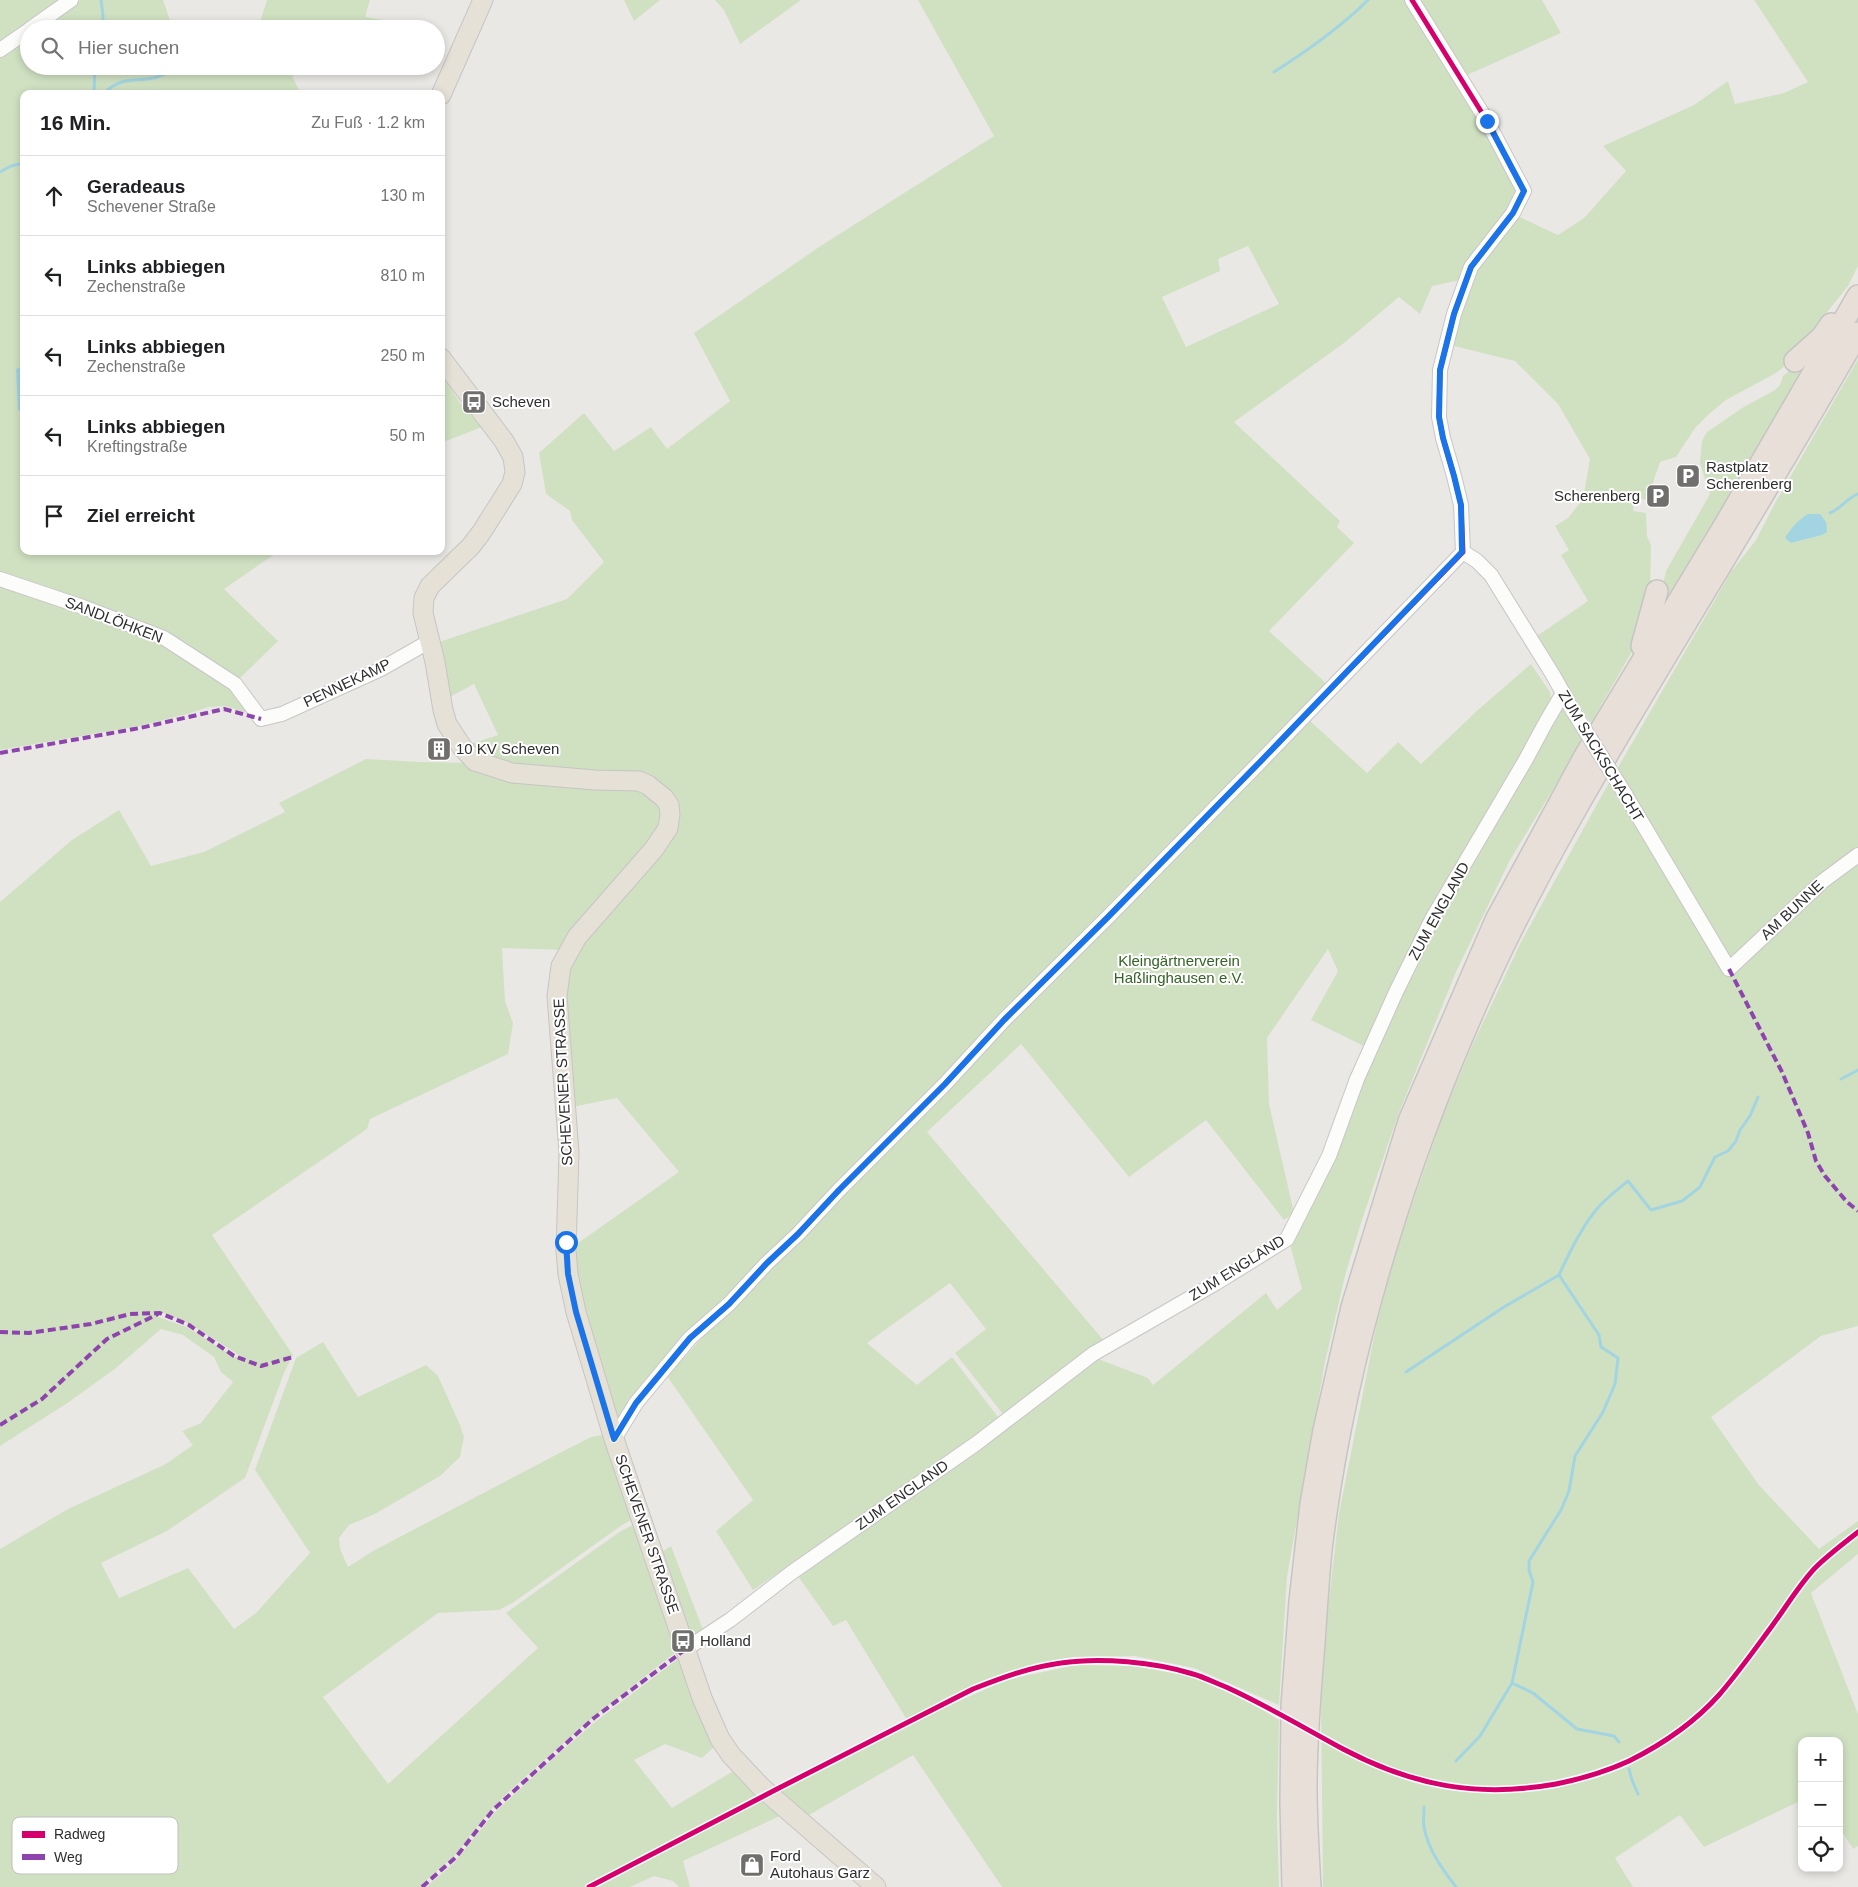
<!DOCTYPE html>
<html lang="de">
<meta charset="utf-8">
<style>
:root{--surface:#fff;--page:#f6f6f6;--text:#202124;--muted:#757577;--line:#e0e0e0}
body{margin:0;font-family:Helvetica,sans-serif;background:var(--page);color:var(--text)}
.controls{position:absolute;right:15px;bottom:15px;display:grid;overflow:hidden;border-radius:10px;box-shadow:0 2px 8px #0003}
.controls button{width:45px;height:45px;display:grid;place-items:center;padding:0;border:0;border-bottom:1px solid var(--line);background:var(--surface);color:var(--text);font:25px sans-serif}
.stop{position:absolute;width:15px;height:15px;margin:-11px;border:4px solid #1a73e8;border-radius:50%;background:#fff}
.stop.end{background:#1a73e8;border-color:#fff;box-shadow:0 1px 5px #0008}
.list{margin:0;padding:0;list-style:none}
h2{display:flex;justify-content:space-between;align-items:center;height:65px;margin:0;padding:0 20px;font-size:21px}
h2 small{font-size:16px;font-weight:400;color:var(--muted)}
.list li{display:grid;grid-template-columns:32px 1fr auto;gap:15px;align-items:center;box-sizing:border-box;height:80px;padding:0 20px;border-top:1px solid var(--line)}
.list b{display:block;font-size:19px;white-space:nowrap}
.list p{margin:0;font-size:16px;white-space:nowrap;color:var(--muted)}
.list em{font-size:16px;font-style:normal;color:var(--muted)}
.icon{flex:none;width:28px;height:28px;fill:none;stroke:currentColor;stroke-width:2;stroke-linecap:round;stroke-linejoin:round}
.map{position:relative;flex:none;width:1858px;height:1887px;overflow:hidden}
.search{position:absolute;background:var(--surface);box-shadow:0 2px 8px #0003;left:20px;top:20px;width:425px;height:55px;display:flex;align-items:center;gap:12px;box-sizing:border-box;padding:0 18px;border-radius:28px;color:var(--muted);font-size:19px}
.panel{position:absolute;background:var(--surface);box-shadow:0 2px 8px #0003;left:20px;top:90px;width:425px;height:465px;border-radius:10px}
.map>svg:first-child{display:block}
.green{fill:#d0e1c2;fill-rule:evenodd}
.water{fill:#a3d4e2}
.lines{fill:none;stroke-linecap:round;stroke-linejoin:round}
.stream{stroke:#a3d4e2;stroke-width:3}
.minor-casing{stroke:#c7c6c7;stroke-width:16}
.major-casing{stroke:#c6c5c4;stroke-width:21}
.highway-casing{stroke:#c6c5c4;stroke-width:24}
.minor{stroke:#fcfcfb;stroke-width:14}
.major{stroke:#e6e1d7;stroke-width:19}
.highway{stroke:#e7dfd8;stroke-width:21}
.minor-bridge-casing{stroke:#c7c6c7;stroke-width:16;stroke-linecap:butt}
.minor-bridge{stroke:#fcfcfb;stroke-width:14}
.quiet{stroke:#8e44ad;stroke-width:4;stroke-dasharray:8 4;stroke-linecap:butt}
.cycleway-casing{stroke:#fff;stroke-width:8}
.cycleway{stroke:#d6006c;stroke-width:5}
.route{stroke:#1a73e8;stroke-width:6}
.labels{text-anchor:middle;stroke-width:4;stroke-linejoin:round;paint-order:stroke}
.poi-label{font-size:15px;fill:#2e2e2e;stroke:#fff;text-anchor:start}
.street-label{font-size:15px;fill:#2e2e2e;stroke:#fff}
.park-label{font-size:15px;fill:#346325;stroke:#fff}
.key{fill:#fff;stroke:#c0c0c0;stroke-width:1}
.key-label{font-size:14px;fill:#2e2e2e}
</style>
<div class="map">
<svg width="1858" height="1887" viewBox="0 0 1858 1887">
<rect width="100%" height="100%" fill="#eae8e5"/>
<g class="green">
<path d="M0 0H65L0 44Z"/>
<path d="M81 0H163L173 29H39Z"/>
<path d="M267 0H370L365 17 390 21 389 29H250L259 25Z"/>
<path d="M624 0H660L634 21Z"/>
<path d="M715 0H801L740 44 724 10Z"/>
<path d="M918 0H1406L1518 187 1515 200 1461 280 1432 286 1420 314 1399 297 1344 343 1234 422 1340 521 1337 527 1354 543 1269 631 1327 684 1074 940 999 1019 1308 719 1367 773 1398 742 1421 764 1479 709 1531 664 1550 692 1551 703 1562 704 1583 740 1510 860 1456 972 1398 1115 1362 1220 1346 1272 1325 1362 1302 1492 1287 1577 1279 1705 1194 1668 1135 1656 1071 1657 1006 1672 948 1697 907 1720 846 1620 833 1626 798 1576 1093 1357 1148 1378 1153 1385 1266 1293 1277 1310 1302 1289 1289 1241 1370 1049 1311 1020 1338 971 1328 949 1267 1038 1269 1104 1294 1213 1284 1220 1206 1120 1129 1177 1021 1044 927 1132 1105 1342 1006 1418 955 1353 986 1329 950 1283 867 1343 917 1385 952 1357 1001 1421 753 1590 716 1531 753 1500 667 1376 713 1326 701 1321 617 1426 583 1322 571 1248 679 1172 617 1098 572 1107 565 966 671 830 656 788 513 770 464 746 498 735 474 684 446 699 439 642 567 599 604 562 572 520 570 511 546 494 539 453 584 413 614 451 651 427 667 449 730 401 694 333 819 247 994 136ZM1248 246 1279 304 1186 347 1162 297 1220 271 1218 259Z"/>
<path d="M1417 0H1542L1561 33 1467 75Z"/>
<path d="M1754 0H1858V266L1848 286 1817 325 1813 338 1797 356 1776 373 1726 400 1709 414 1695 428 1676 457 1660 462 1647 500 1634 498 1633 511 1646 513 1647 536 1651 545 1650 597 1634 648 1591 723 1534 638 1588 601 1561 555 1569 550 1555 526 1568 518 1583 499 1590 459 1558 404 1515 361 1450 345 1473 269 1515 215 1558 235 1584 218 1626 171 1603 146 1694 105 1728 81 1735 104 1784 93 1808 82Z"/>
<path d="M29 35V66H314L292 76 301 94H24V551H279L224 589 278 641 233 685 257 716 225 706 208 707 191 713 139 726 0 750V54Z"/>
<path d="M1817 348 1655 620 1666 571 1710 494 1700 463 1702 441 1707 432 1742 408 1775 390 1780 385 1783 376Z"/>
<path d="M1858 359V1326L1821 1336 1711 1417 1759 1485 1819 1549 1858 1521V1554L1811 1593 1858 1714V1846L1853 1849 1839 1827V1741H1802V1800L1704 1847 1680 1815 1615 1858 1633 1887H1323L1321 1704 1327 1617 1339 1513 1376 1327 1395 1254 1442 1118 1470 1050 1521 942 1602 795 1731 572 1756 540 1774 505ZM1820 514 1822 535 1791 543Z"/>
<path d="M441 373 460 403 482 427 441 443Z"/>
<path d="M366 759 420 762 472 763 638 783 662 799 666 827 565 950 502 948 505 1001 513 1023 508 1054 370 1119 367 1129 212 1235 293 1355 284 1373 245 1478 167 1531 101 1563 119 1598 188 1568 234 1629 256 1613 310 1553 255 1470 296 1358 323 1342 358 1397 426 1365 438 1376 460 1425 464 1437 460 1457 440 1476 375 1514 349 1525 339 1538 340 1549 348 1567 373 1551 548 1459 591 1437 608 1434 635 1518 622 1525 514 1602 499 1610 438 1613 323 1697 388 1784 538 1648 506 1613 618 1533 634 1524 651 1568 676 1652 593 1717 508 1792 490 1811 454 1856 423 1883V1887H0V1549L68 1509 166 1464 193 1445 182 1431 201 1423 233 1382 221 1372 214 1357 183 1335 161 1329 116 1368 69 1402 0 1446V902L72 840 119 810 151 866 204 852 285 812 279 803ZM161 1312 190 1324 242 1357H234L187 1327 158 1317Z"/>
<path d="M671 1546 705 1635 690 1638 664 1563 663 1551Z"/>
<path d="M679 1658 702 1721 714 1747 702 1758 665 1744 634 1760 672 1808 735 1770 780 1816 683 1861 690 1887H679L673 1881 654 1876 630 1887H426L454 1863 495 1812 548 1763 595 1722Z"/>
<path d="M1076 1665 1134 1666 1189 1676 1242 1698 1279 1720 1277 1816 1279 1887H1002L913 1755 809 1815 780 1790 908 1724 1006 1680Z"/>
</g>
<g class="water">
<path d="M24 366V414L18 410 16 369Z"/>
<path d="M1808 514H1820L1826 522 1827 532 1822 535 1791 543 1785 538C1791 528 1798 520 1808 514Z"/>
</g>
<g class="lines">
<g class="stream">
<path d="M101 0 103 16 102 29"/>
<path d="M1274 72C1307 51 1340 28 1368 0"/>
<path d="M94 94 95 66"/>
<path d="M104 94C120 75 137 83 157 77 165 75 172 70 179 66"/>
<path d="M0 172 11 166 24 163"/>
<path d="M1830 513C1842 508 1847 498 1858 494"/>
<path d="M1841 1079 1858 1070"/>
<path d="M1406 1372 1504 1307 1559 1275"/>
<path d="M1512 1683 1533 1693 1577 1729 1614 1736 1619 1742"/>
<path d="M1456 1761 1480 1736 1512 1683 1533 1582 1529 1570V1561L1561 1510 1569 1491 1575 1456 1603 1412 1615 1384 1618 1358 1601 1347 1599 1335 1559 1275C1569 1253 1581 1228 1596 1210 1605 1199 1617 1190 1628 1181L1651 1210 1682 1201 1700 1187 1715 1157 1728 1151 1736 1141 1740 1130 1750 1116 1758 1097"/>
<path d="M1629 1769 1632 1780 1638 1794"/>
<path d="M1424 1807C1424 1813 1423 1821 1424 1827 1428 1850 1443 1870 1456 1887"/>
</g>
<defs>
<g id="minor">
<path d="M30 29 71 0"/>
<path d="M0 50 29 30"/>
<path d="M1463 552 1477 561 1491 575 1553 675 1573 711"/>
<path d="M0 579 83 607 164 638 235 684 261 719 282 714 381 669 430 641"/>
<path d="M1625 794 1729 969 1823 881 1858 855"/>
<path d="M614 1439 636 1403 690 1338 729 1304 767 1263 798 1234 839 1190 945 1084 1004 1020 1108 917 1259 763 1463 552 1461 505 1454 476 1443 438 1439 417 1440 370 1454 314 1471 267 1513 213 1524 191 1487 121 1412 0"/>
<path d="M686 1649 730 1620 791 1573 977 1443 1093 1354 1216 1283 1287 1239 1329 1156 1357 1079 1396 992 1432 919 1525 761 1546 722 1563 693"/>
</g>
<g id="major">
<path d="M441 95 483 0"/>
<path d="M441 358 504 441 513 457 515 472 512 484 481 533 471 546 430 586 424 598 423 613 435 662 443 710 447 724 462 747 475 761 512 773 595 780 639 781 648 785 664 798 669 805 670 815 668 828 654 849 577 937 561 966 557 996 569 1152 566 1251 568 1274 576 1312 614 1439 702 1698 720 1739 731 1755 761 1787 876 1887"/>
</g>
<g id="highway">
<path d="M1795 361 1822 337 1831 324"/>
<path d="M1642 646 1657 591"/>
<path d="M1293 1887 1291 1803 1292 1706 1300 1601 1311 1504 1324 1430 1352 1307 1409 1121 1496 920 1585 756 1726 523 1858 296"/>
<path d="M1310 1887C1308 1853 1306 1819 1306 1786 1306 1738 1310 1690 1314 1643 1316 1612 1318 1581 1321 1550 1345 1352 1408 1150 1492 970 1547 852 1615 741 1681 631 1741 532 1800 433 1858 333"/>
</g>
</defs>
<use href="#minor" class="minor-casing"/>
<use href="#major" class="major-casing"/>
<use href="#highway" class="highway-casing"/>
<use href="#minor" class="minor"/>
<use href="#major" class="major"/>
<use href="#highway" class="highway"/>
<defs>
<path id="minor-bridge" d="M1573 711 1625 794"/>
</defs>
<use href="#minor-bridge" class="minor-bridge-casing"/>
<use href="#minor-bridge" class="minor-bridge"/>
<g class="quiet">
<path d="M0 753 140 728 224 709 261 719"/>
<path d="M1729 969 1782 1072 1808 1133 1816 1161 1825 1176 1847 1202 1858 1211"/>
<path d="M0 1332 29 1333 91 1324 130 1314 160 1313 189 1325 234 1356 261 1366 293 1357"/>
<path d="M0 1425 42 1399 107 1339 158 1314"/>
<path d="M422 1887 456 1857 493 1810 594 1718 686 1649"/>
</g>
<defs>
<g id="cycleway">
<path d="M614 1439 636 1403 690 1338 729 1304 767 1263 798 1234 839 1190 945 1084 1004 1020 1108 917 1259 763 1463 552 1461 505 1454 476 1443 438 1439 417 1440 370 1454 314 1471 267 1513 213 1524 191 1487 121 1412 0"/>
<path d="M589 1887 779 1788 973 1689C1001 1678 1030 1667 1061 1663 1100 1657 1155 1662 1193 1674 1204 1677 1215 1683 1226 1687 1266 1705 1304 1728 1343 1749 1413 1786 1478 1798 1556 1784 1581 1779 1605 1772 1629 1761 1661 1745 1695 1722 1719 1695 1738 1673 1755 1649 1772 1626 1786 1607 1799 1585 1815 1568 1828 1555 1843 1544 1858 1532"/>
</g>
</defs>
<use href="#cycleway" class="cycleway-casing"/>
<use href="#cycleway" class="cycleway"/>
</g>
<g class="lines">
<path class="route" d="M566 1242 568 1274 576 1312 614 1439 636 1403 690 1338 729 1304 767 1263 798 1234 839 1190 945 1084 1004 1020 1108 917 1259 763 1462 552 1461 505 1454 476 1443 438 1439 417 1440 370 1454 314 1471 267 1513 213 1524 191 1487 121"/>
</g>
<defs>
<symbol id="bus-square" viewBox="-11 -11 22 22"><rect x="-9" y="-9" width="18" height="18" rx="4" fill="#706f6e" stroke="#fff"/><path d="M-5-6H5V4H4V6H2V4H-2V6H-4V4H-5ZM-3.5-4V0h7V-4ZM-3.5 1.2v1.5H-2V1.2ZM2 1.2v1.5H3.5V1.2Z" fill="#fff"/></symbol>
<symbol id="parking-square" viewBox="-11 -11 22 22"><rect x="-9" y="-9" width="18" height="18" rx="4" fill="#706f6e" stroke="#fff"/><path d="M-3.5-5.5H1a3.5 3.5 0 0 1 0 7H-1V5.5H-3.5ZM-1-3.4V-.6H.8a1.4 1.4 0 0 0 0-2.8Z" fill="#fff"/></symbol>
<symbol id="building-square" viewBox="-11 -11 22 22"><rect x="-9" y="-9" width="18" height="18" rx="4" fill="#706f6e" stroke="#fff"/><path d="M-4-6H4V6H1V3H-1V6H-4ZM-2.5-4.3h1.7v1.8h-1.7ZM.8-4.3h1.7v1.8H.8ZM-2.5-1h1.7V.8h-1.7ZM.8-1h1.7V.8H.8Z" fill="#fff"/></symbol>
<symbol id="shop-square" viewBox="-11 -11 22 22"><rect x="-9" y="-9" width="18" height="18" rx="4" fill="#706f6e" stroke="#fff"/><path d="M-5-2.5h2.3a2.7 3.5 0 0 1 5.4 0H5L5.5 6h-11ZM-1.5-2.5h3a1.5 2.3 0 0 0-3 0Z" fill="#fff"/></symbol>
</defs>
<g fill-rule="evenodd">
<use href="#bus-square" x="460" y="388" width="28" height="28"/>
<use href="#parking-square" x="1674" y="462" width="28" height="28"/>
<use href="#parking-square" x="1644" y="482" width="28" height="28"/>
<use href="#building-square" x="425" y="735" width="28" height="28"/>
<use href="#bus-square" x="669" y="1627" width="28" height="28"/>
<use href="#shop-square" x="738" y="1851" width="28" height="28"/>
</g>
<g class="labels">
<g class="poi-label">
<text x="492" y="407">Scheven</text>
<text x="1706" y="472">Rastplatz<tspan x="1706" dy="17">Scherenberg</tspan></text>
<text x="1640" y="501" text-anchor="end">Scherenberg</text>
<text x="456" y="754">10 KV Scheven</text>
<text x="700" y="1646">Holland</text>
<text x="770" y="1861">Ford<tspan x="770" dy="17">Autohaus Garz</tspan></text>
</g>
<g class="street-label">
<text transform="translate(114 620) rotate(21)" y="5">SANDLÖHKEN</text>
<text transform="translate(347 683) rotate(-25)" y="5">PENNEKAMP</text>
<text transform="translate(1601 756) rotate(59)" y="5">ZUM SACKSCHACHT</text>
<text transform="translate(1792 910) rotate(-43)" y="5">AM BUNNE</text>
<text transform="translate(1439 911) rotate(-61)" y="5">ZUM ENGLAND</text>
<text transform="translate(563 1082) rotate(-93)" y="5">SCHEVENER STRASSE</text>
<text transform="translate(1237 1268) rotate(-32)" y="5">ZUM ENGLAND</text>
<text transform="translate(902 1495) rotate(-35)" y="5">ZUM ENGLAND</text>
<text transform="translate(647 1534) rotate(71)" y="5">SCHEVENER STRASSE</text>
</g>
<g class="park-label">
<text x="1179" y="966">Kleingärtnerverein<tspan x="1179" dy="17">Haßlinghausen e.V.</tspan></text>
</g>
</g>
<rect x="12" y="1817" width="166" height="57" rx="8" class="key"/>
<rect x="22" y="1831" width="23" height="7" fill="#d6006c"/>
<rect x="22" y="1854" width="23" height="6" fill="#8e44ad"/>
<g class="key-label">
<text x="54" y="1839">Radweg</text>
<text x="54" y="1862">Weg</text>
</g>
</svg>
<div class="controls">
<button>+</button>
<button>−</button>
<button><svg class="icon" aria-label="locate" viewBox="0 0 24 24"><circle cx="12" cy="12" r="6"/><path d="M12 2v4M12 18v4M2 12h4M18 12h4"/></svg></button>
</div>
<div class="stop" style="left:566px;top:1242px"></div>
<div class="stop end" style="left:1487px;top:121px"></div>
<div class="search"><svg class="icon" aria-label="search" viewBox="0 0 24 24"><circle cx="10" cy="10" r="6"/><path d="M15 15l6 6"/></svg>Hier suchen</div>
<section class="panel">
<h2>16 Min.<small>Zu Fuß · 1.2 km</small></h2>
<ul class="list">
<li><svg class="icon" aria-label="ahead" viewBox="0 0 24 24"><path d="M12 20V5M6 11l6-6 6 6"/></svg><div><b>Geradeaus</b><p>Schevener Straße</p></div><em>130 m</em></li>
<li><svg class="icon" aria-label="left" viewBox="0 0 24 24"><path d="M17 20v-9H6M10 6l-5 5 5 5"/></svg><div><b>Links abbiegen</b><p>Zechenstraße</p></div><em>810 m</em></li>
<li><svg class="icon" aria-label="left" viewBox="0 0 24 24"><path d="M17 20v-9H6M10 6l-5 5 5 5"/></svg><div><b>Links abbiegen</b><p>Zechenstraße</p></div><em>250 m</em></li>
<li><svg class="icon" aria-label="left" viewBox="0 0 24 24"><path d="M17 20v-9H6M10 6l-5 5 5 5"/></svg><div><b>Links abbiegen</b><p>Kreftingstraße</p></div><em>50 m</em></li>
<li><svg class="icon" aria-label="arrive" viewBox="0 0 24 24"><path d="M6 21V4h12l-3 4 3 4H6"/></svg><div><b>Ziel erreicht</b></div></li>
</ul>
</section>
</div>
